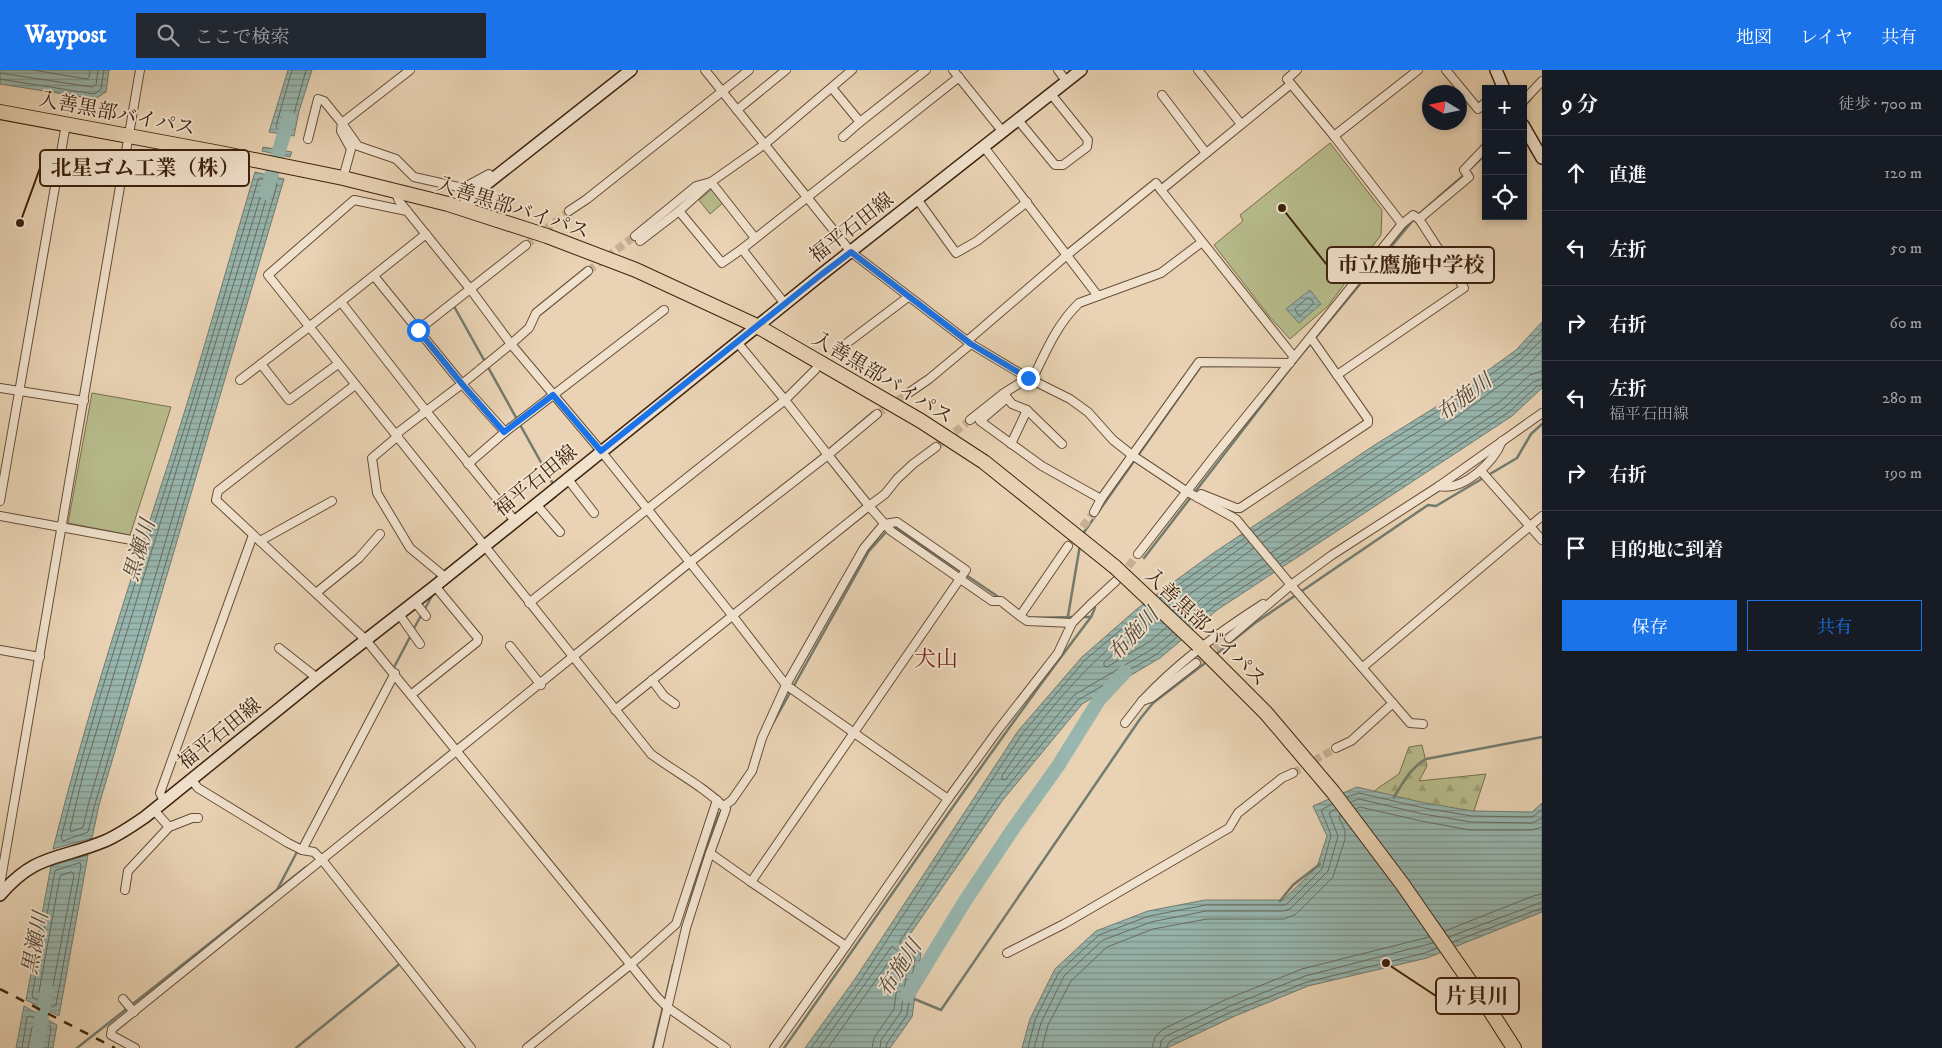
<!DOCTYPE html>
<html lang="ja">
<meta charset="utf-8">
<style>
:root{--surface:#171b24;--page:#242831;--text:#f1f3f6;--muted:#9ea1a6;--line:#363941;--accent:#1a73e8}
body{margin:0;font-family:"IM FELL DW Pica","Noto Serif JP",serif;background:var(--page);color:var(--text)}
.controls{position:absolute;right:15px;top:15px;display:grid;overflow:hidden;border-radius:0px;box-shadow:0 2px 8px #0003}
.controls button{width:45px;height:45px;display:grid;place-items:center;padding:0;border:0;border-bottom:1px solid var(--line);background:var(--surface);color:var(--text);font:25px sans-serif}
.compass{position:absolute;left:1422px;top:15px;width:45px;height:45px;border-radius:50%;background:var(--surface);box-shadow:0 2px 8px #0003;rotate:280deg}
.stop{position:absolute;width:15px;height:15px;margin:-11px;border:4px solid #1a73e8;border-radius:50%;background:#fff}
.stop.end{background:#1a73e8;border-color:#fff;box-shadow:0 1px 5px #0008}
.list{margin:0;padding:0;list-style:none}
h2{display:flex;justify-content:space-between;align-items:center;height:65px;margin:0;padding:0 20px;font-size:21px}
h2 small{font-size:16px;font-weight:400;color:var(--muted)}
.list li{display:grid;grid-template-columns:32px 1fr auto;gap:15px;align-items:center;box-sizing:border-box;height:75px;padding:0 20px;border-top:1px solid var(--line)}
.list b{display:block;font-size:19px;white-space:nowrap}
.list p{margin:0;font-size:16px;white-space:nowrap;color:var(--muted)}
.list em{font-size:16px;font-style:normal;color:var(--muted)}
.actions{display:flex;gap:10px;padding:15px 20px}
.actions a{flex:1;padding:11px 0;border:1px solid var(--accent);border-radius:0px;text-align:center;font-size:18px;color:var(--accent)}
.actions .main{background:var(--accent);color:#fff}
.icon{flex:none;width:28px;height:28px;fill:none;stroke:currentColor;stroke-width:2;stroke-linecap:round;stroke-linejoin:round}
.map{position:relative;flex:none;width:1542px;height:978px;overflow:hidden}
header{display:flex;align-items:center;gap:30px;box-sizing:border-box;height:70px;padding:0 25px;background:var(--accent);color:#fff}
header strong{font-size:24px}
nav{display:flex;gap:28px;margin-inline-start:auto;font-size:18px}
.search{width:350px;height:45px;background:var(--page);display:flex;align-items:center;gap:12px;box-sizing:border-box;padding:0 18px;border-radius:0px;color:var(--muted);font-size:19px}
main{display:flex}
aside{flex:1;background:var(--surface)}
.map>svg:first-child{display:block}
.green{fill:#b7bc8c;stroke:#7a6f4c}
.forest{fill:url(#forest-firs);stroke:#7a6f4c}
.water{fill:url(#water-rules);stroke:#737b6f}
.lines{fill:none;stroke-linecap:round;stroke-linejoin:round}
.shore{stroke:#6a6c5e;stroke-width:1}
.stream{stroke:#737b6f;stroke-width:2.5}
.river{stroke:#97b7b0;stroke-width:14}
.street-tunnel{stroke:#c6b093;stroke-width:8;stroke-dasharray:8 4;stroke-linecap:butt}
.street-casing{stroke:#674e37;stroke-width:10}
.secondary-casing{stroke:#3c220d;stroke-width:14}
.highway-casing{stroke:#3c220d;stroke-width:16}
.street{stroke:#f1e2ce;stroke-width:8}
.secondary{stroke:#f1e2ce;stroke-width:11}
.highway{stroke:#e9d3b4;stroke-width:14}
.rail{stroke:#3c220d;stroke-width:2.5;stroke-dasharray:9 9;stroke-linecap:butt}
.highway-bridge-casing{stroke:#3c220d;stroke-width:16;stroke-linecap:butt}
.highway-bridge{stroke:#e9d3b4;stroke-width:14}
.route{stroke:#1a73e8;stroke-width:6}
.labels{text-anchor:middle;stroke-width:4;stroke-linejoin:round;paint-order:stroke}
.street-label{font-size:20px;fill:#3c220d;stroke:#f1e2ce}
.water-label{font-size:21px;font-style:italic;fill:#534736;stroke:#f1e2ce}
.quarter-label{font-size:22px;fill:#7a1f14;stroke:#f1e2ce}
.leader{fill:none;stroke:#3c220d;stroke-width:2}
.callout-dot{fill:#3c220d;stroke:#f1e2ce;stroke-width:2}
.callout{fill:#f1e2ce;stroke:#3c220d;stroke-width:2}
.callout-label{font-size:21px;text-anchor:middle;font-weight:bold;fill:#3c220d}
</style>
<header>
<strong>Waypost</strong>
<div class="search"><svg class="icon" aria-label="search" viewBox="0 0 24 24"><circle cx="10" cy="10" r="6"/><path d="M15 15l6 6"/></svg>ここで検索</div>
<nav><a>地図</a><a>レイヤ</a><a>共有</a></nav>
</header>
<main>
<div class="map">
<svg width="1542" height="978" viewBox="0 0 1542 978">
<defs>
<pattern id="forest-firs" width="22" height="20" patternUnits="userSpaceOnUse" patternTransform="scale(1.25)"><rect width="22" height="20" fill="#b7bc8c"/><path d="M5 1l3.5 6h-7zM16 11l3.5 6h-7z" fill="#9ea178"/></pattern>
<pattern id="water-rules" width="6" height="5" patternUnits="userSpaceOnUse" patternTransform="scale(1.25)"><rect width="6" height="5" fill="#97b7b0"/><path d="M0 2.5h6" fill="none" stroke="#7c948e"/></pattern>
</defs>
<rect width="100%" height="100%" fill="#e9d3b4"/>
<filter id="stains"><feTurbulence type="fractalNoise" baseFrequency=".004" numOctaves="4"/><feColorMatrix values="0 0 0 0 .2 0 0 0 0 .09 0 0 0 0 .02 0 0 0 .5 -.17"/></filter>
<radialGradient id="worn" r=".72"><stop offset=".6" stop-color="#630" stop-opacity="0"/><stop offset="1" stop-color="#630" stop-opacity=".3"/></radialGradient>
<g class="green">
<path d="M1330 73 1382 140 1381 165 1328 236 1290 269 1269 246 1214 175 1243 151 1240 145Z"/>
<path d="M712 119 724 132 710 144 699 130Z"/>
<path d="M92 323 171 337 130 465 68 453Z"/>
</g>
<path class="forest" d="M1422 675 1427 696 1419 711 1486 704 1470 753 1355 738 1378 718 1399 704 1409 677Z"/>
<g class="water">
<path d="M0 0H109L106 22 95 29 0 14Z"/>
<path d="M288 0H312L299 41 294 66 269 62Z"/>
<path d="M263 77 292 82 290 87 262 81Z"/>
<path d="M255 102 284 109 99 735 92 768 53 779C86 646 129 515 171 385 201 291 227 196 255 102Z"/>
<path d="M1310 220 1321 234 1299 253 1286 239Z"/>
<path d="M1542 252V318L1512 346 1217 540 1160 588 1082 634 1002 731 904 873 921 883 912 947 890 978H805L855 909 1018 661 1082 587 1138 538 1212 484 1373 376 1447 330 1516 280Z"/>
<path d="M1357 717 1425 733 1473 741 1532 742 1542 733V842L1427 888 1308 916 1235 946 1167 978H1022L1030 949 1055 899 1096 861 1148 841 1205 830H1283L1317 797 1327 766 1313 736Z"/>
<path d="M88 785 59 946 26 930 51 796Z"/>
<path d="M24 936 57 955 53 978H16Z"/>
</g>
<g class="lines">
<g class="shore">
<path d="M33 0 87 9 89 7 90 0"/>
<path d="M292 0 276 56 278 59 288 60 290 58 306 0"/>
<path d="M0 3 92 17 96 15 98 0"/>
<path d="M0 9 94 24 101 19 104 0"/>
<path d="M261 108 276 112 277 115 95 734 88 762 63 771 61 768C93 638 136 512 176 385 205 294 231 202 258 110Z"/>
<path d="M264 116 268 117 269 119 89 732 83 757 71 762 70 759 83 705Z"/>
<path d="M1308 228 1313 231V234L1301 245H1298L1295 239Z"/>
<path d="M1253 462 1375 380 1450 334 1519 284 1542 260"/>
<path d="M1257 467C1298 439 1339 410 1381 384 1437 350 1497 317 1542 269"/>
<path d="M1262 473 1383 392 1458 346 1528 295 1542 280"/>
<path d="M1271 483 1501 331 1530 305 1542 301"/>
<path d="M1276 489 1505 337 1533 312 1542 309"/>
<path d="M1280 494 1509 342 1537 316 1542 315"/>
<path d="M1160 528 1245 468"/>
<path d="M1165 533 1249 472"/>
<path d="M1170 538 1254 478"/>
<path d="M1152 543C1092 587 1042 644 1002 706V710L1006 709 1074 625 1154 578 1173 562"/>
<path d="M1180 547 1206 525 1262 489"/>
<path d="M1157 548 1104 592V596L1107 597 1149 572 1167 557"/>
<path d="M1185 552 1210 531 1267 494"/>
<path d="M1190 556 1214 536 1271 499"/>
<path d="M1347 727 1359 723 1424 738 1472 746 1532 747 1542 740"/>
<path d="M1351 732 1359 729 1423 744 1471 752 1532 753 1542 748"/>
<path d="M1356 739 1360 737 1421 751 1470 760H1532L1542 757"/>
<path d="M80 793 81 796 56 935 53 937 33 928 32 925 55 801Z"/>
<path d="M72 802 74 805 51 926 49 928 40 924 39 922 60 806Z"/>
<path d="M1445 861 1533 826 1542 824"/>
<path d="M1449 867 1542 832"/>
<path d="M1453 872 1542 838"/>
<path d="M22 978 27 947 30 946 51 957 48 978"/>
<path d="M28 978 32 957 34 955 44 961 42 978"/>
<path d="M811 978 860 911 1022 664 1085 590 1147 538"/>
<path d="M819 978 892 876 908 891 901 942 881 970 880 978"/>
<path d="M828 978 890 890 893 889 900 894 894 939 874 968 872 978"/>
<path d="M886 978 887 973 907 945 915 888 901 877 900 871 998 728 1078 630 1157 584 1177 567"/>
<path d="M1028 978 1035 950 1059 902 1099 865 1149 846 1206 835H1283L1287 834 1322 799 1331 765 1321 740 1332 734"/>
<path d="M1034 978 1041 953 1064 906 1103 870 1151 852 1206 841H1283L1290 839 1328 801 1338 766 1329 743 1336 739"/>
<path d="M1042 978 1048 955 1071 911 1107 877 1153 859 1207 849H1284L1296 844 1333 807 1345 769V760L1339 748 1340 745"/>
<path d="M1152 978 1155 967 1163 959 1227 929 1302 899 1429 867"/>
<path d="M1160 978 1161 971 1166 966 1230 936 1305 906 1433 873"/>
<path d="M1166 978 1170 971 1233 941 1307 912 1425 883 1437 878"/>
</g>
<g class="stream">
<path d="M1523 38 1539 19"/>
<path d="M1472 97 1486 84"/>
<path d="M1418 145 1465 104"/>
<path d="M455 238 552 412"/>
<path d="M542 437 556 426"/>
<path d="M893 456 1000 528"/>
<path d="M1082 465 1201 296H1232"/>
<path d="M1144 488 1293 295 1414 149"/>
<path d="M672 502 832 377 873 342"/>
<path d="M1023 544 1029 548 1074 547"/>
<path d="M1068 546 1080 475"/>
<path d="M1082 547H1091"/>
<path d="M413 560 432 526 438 521"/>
<path d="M1215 585 1255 553 1428 435 1436 436 1517 388 1531 364 1542 354"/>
<path d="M772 655 869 481 887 461"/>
<path d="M1394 727C1403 713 1411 697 1426 689L1542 667"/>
<path d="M377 740 474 662"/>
<path d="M277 820 306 797"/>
<path d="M1280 831 1293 815 1320 794"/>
<path d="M686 847 701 793 719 744 722 741"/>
<path d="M912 928 941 940 1140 649 1153 633 1209 590"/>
<path d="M665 931 673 895"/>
<path d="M77 978 277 820 411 565"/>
<path d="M296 978 402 892"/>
<path d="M653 978 663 937"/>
<path d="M784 978C886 834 984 688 1091 547L1095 538"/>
</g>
<g class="river">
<path d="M266 123 289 48"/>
<path d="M907 926 965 831 1013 759 1058 696 1099 630 1125 602"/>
<path d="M36 978 47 920"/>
</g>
<g class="street-tunnel">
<path d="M526 175 569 141"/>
<path d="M588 201 635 166"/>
<path d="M822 294 847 273"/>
<path d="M877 344 910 322"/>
<path d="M936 377 970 350"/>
<path d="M1068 476 1094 442"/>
<path d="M1121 506 1138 484"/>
<path d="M1196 593 1229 568"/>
<path d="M1293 703 1336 678"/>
</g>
<defs>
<g id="street">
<path d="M705 0 851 182 971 274 1028 308 1070 329 1088 342 1113 370 1132 385 1186 421 1236 449 1291 515"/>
<path d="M953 0 1003 62"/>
<path d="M1058 0 1066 11"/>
<path d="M1198 0 1241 54"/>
<path d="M1297 0 1287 9 1334 66 1418 0"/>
<path d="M1446 0 1478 39 1486 32"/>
<path d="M832 18 860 52 926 0"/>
<path d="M1162 25 1206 83"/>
<path d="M1523 31 1542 11"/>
<path d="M737 40 786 0"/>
<path d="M1018 50 1055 95H1063L1087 77 1088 70 1051 24"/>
<path d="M843 67 860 52"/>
<path d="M308 69 318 29 324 31 342 53 410 0"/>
<path d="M984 77 1098 226"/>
<path d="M343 108 351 79 341 61 342 53 358 76 396 89 414 107 463 118 489 104 494 108"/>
<path d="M1161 120 1294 287"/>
<path d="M395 121 399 131 471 220 511 274 601 381 732 545 786 615 948 729 998 660 1058 583 1072 553 1090 535 1116 511"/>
<path d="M917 129 956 183 977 171 1027 132"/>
<path d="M407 141 354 130 268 205 651 684C675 702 705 717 726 739L710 783 686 858 658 978"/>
<path d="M569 141 587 129 749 0"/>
<path d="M1402 154 1413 145 1419 149 1469 107 1464 100 1486 77"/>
<path d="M635 166 696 116 711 112 765 74 852 0"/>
<path d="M755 168 711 112 679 141 722 193 742 179 959 7"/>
<path d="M640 171 679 141"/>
<path d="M742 179 785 234"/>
<path d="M374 206 462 314 396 364"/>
<path d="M341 232 426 341 515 451"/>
<path d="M418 260 526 175"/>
<path d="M967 271 1067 185 1156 113 1161 120 1291 14"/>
<path d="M737 272 785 330 815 300"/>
<path d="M847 273 908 227"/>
<path d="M261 294 289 330 338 294"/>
<path d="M1337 305 1464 218 1419 149"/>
<path d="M240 310 309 257 426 164"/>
<path d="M1032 310C1045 283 1057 254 1079 233L1161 203 1202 172"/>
<path d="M355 315 218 421 216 430 366 570 657 927 667 937 726 978"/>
<path d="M0 318 84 331"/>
<path d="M910 322 929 309 971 274"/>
<path d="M1005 325 1012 334 1027 340 1062 374"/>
<path d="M1007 328 980 351 1042 396 1101 429 1199 292 1290 293"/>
<path d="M970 350 1004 323 1028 308"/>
<path d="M505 362 462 314 511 274 529 258 536 243 588 201"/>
<path d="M398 366 372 388 377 423 410 478 445 507"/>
<path d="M1011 374 1027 340"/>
<path d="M468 394 505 362 664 240"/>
<path d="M1481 401 1542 470"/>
<path d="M567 408 594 443"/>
<path d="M1439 416C1463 422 1494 392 1502 371"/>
<path d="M1198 428 1201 424 1236 438H1240L1368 353V349L1311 268"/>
<path d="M0 431 66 54"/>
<path d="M536 434 560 462"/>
<path d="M1094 442 1101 429"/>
<path d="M0 446 137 471"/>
<path d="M260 471 332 431"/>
<path d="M1138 484 1215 385 1402 154 1334 66"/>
<path d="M1287 518 1291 515 1410 653 1423 654"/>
<path d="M316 523 359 488 380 464"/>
<path d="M415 532 426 546"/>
<path d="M529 533 785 330 828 385 877 344"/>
<path d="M399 544 420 574"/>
<path d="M1020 546 1027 551 1072 553"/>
<path d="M1229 568 1291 515 1332 485 1439 416 1542 343"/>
<path d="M510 576 541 615"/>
<path d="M279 578 317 608"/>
<path d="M0 580 40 587"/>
<path d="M1363 597 1542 446"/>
<path d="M395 603 302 780 314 782 323 791 471 978"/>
<path d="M652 610 664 626 675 634"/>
<path d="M412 624 477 572 478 568 435 516"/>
<path d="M1142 631C1177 593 1219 562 1263 534"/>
<path d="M615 640 869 436 891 461 992 531H1001L1020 546 1068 476"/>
<path d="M1125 653 1142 631 1151 628 1196 593"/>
<path d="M1336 678 1351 671 1393 633"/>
<path d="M191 709 198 718 288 773 302 780"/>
<path d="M164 731 160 723 253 465"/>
<path d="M169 757 192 748H198"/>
<path d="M710 783 751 812 966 500 897 452 884 454 864 478 786 615 762 668 752 701 732 730 724 736"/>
<path d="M751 812 846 876 774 978"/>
<path d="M0 815 140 0"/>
<path d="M125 820 128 801 169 757 154 740"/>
<path d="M846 876 948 729"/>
<path d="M1007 883 1064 854 1229 758 1238 743 1282 708 1293 703"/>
<path d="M123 929 134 942"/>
<path d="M135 978 111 965 112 959 689 493 828 385 869 436 885 424 897 409 913 394 936 377"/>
<path d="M527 978 630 895 676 854 717 730"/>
</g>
<g id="secondary">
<path d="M1496 0 1504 19"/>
<path d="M1523 55 1542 88"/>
<path d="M461 138 480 119 631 0"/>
<path d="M0 825C36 783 59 790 105 771 119 765 132 756 145 747L317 608 435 516 822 204 1081 0"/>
</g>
<g id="highway">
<path d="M0 42 220 83 343 108 448 134 547 166 636 200 757 256 921 351 984 392 1115 497"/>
<path d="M1198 575 1266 643 1333 722 1403 815 1489 939 1514 978"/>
</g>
</defs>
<use href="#street" class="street-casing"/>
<use href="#secondary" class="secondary-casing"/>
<use href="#highway" class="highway-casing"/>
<use href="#street" class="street"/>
<use href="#secondary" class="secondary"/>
<use href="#highway" class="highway"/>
<path class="rail" d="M0 919 115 978"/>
<defs>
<path id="highway-bridge" d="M1115 497 1198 575"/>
</defs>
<use href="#highway-bridge" class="highway-bridge-casing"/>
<use href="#highway-bridge" class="highway-bridge"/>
</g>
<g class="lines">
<path class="route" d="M418 260 462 314 504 362 553 325 601 381 822 204 851 182 971 274 1028 308"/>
</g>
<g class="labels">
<g class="street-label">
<text transform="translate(117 43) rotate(11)" y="7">入善黒部バイパス</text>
<text transform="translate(513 137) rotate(18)" y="7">入善黒部バイパス</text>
<text transform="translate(851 157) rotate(-38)" y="7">福平石田線</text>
<text transform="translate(883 307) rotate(31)" y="7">入善黒部バイパス</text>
<text transform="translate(535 410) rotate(-39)" y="7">福平石田線</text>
<text transform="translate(1206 557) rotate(44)" y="7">入善黒部バイパス</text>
<text transform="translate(219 663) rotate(-39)" y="7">福平石田線</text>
</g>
<g class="water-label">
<text transform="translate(1464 327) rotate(-37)" y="7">布施川</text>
<text transform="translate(139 480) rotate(-73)" y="7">黒瀬川</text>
<text transform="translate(1133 564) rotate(-47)" y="7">布施川</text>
<text transform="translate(35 873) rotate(-79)" y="7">黒瀬川</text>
<text transform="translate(899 898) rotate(-57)" y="7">布施川</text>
</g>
<g class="quarter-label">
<text x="936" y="596">犬山</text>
</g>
</g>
<path class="leader" d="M20 153L40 98M1282 138L1327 195M1386 893L1436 926"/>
<g class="callout-dot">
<circle cx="20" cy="153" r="5"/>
<circle cx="1282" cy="138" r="5"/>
<circle cx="1386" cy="893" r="5"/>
</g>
<g class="callout">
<rect x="40" y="80" width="209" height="36" rx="5"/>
<rect x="1327" y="177" width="167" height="36" rx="5"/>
<rect x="1436" y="908" width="83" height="36" rx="5"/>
</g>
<g class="callout-label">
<text x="145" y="105">北星ゴム工業（株）</text>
<text x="1411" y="202">市立鷹施中学校</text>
<text x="1477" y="933">片貝川</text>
</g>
<rect width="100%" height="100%" filter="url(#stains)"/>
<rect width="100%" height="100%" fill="url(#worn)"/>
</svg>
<div class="controls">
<button>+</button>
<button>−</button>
<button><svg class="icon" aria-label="locate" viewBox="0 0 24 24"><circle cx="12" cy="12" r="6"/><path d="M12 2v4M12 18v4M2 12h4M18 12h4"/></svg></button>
</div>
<svg class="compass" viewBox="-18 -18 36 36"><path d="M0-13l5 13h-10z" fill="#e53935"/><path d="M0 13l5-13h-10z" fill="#9ea1a6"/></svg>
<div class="stop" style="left:418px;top:260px"></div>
<div class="stop end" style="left:1028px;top:308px"></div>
</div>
<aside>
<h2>9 分<small>徒歩 · 700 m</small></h2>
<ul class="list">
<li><svg class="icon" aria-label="ahead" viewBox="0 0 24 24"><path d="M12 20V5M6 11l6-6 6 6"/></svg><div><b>直進</b></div><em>120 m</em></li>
<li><svg class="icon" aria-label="left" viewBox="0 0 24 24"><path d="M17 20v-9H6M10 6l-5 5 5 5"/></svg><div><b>左折</b></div><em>50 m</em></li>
<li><svg class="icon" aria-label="right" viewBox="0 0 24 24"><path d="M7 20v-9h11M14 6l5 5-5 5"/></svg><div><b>右折</b></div><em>60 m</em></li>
<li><svg class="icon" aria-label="left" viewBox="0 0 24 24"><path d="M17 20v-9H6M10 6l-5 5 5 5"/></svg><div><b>左折</b><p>福平石田線</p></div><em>280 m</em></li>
<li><svg class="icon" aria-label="right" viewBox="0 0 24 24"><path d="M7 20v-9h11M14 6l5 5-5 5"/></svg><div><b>右折</b></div><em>190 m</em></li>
<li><svg class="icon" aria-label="arrive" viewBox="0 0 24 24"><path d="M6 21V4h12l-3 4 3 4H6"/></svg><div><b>目的地に到着</b></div></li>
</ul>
<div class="actions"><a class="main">保存</a><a>共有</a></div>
</aside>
</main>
